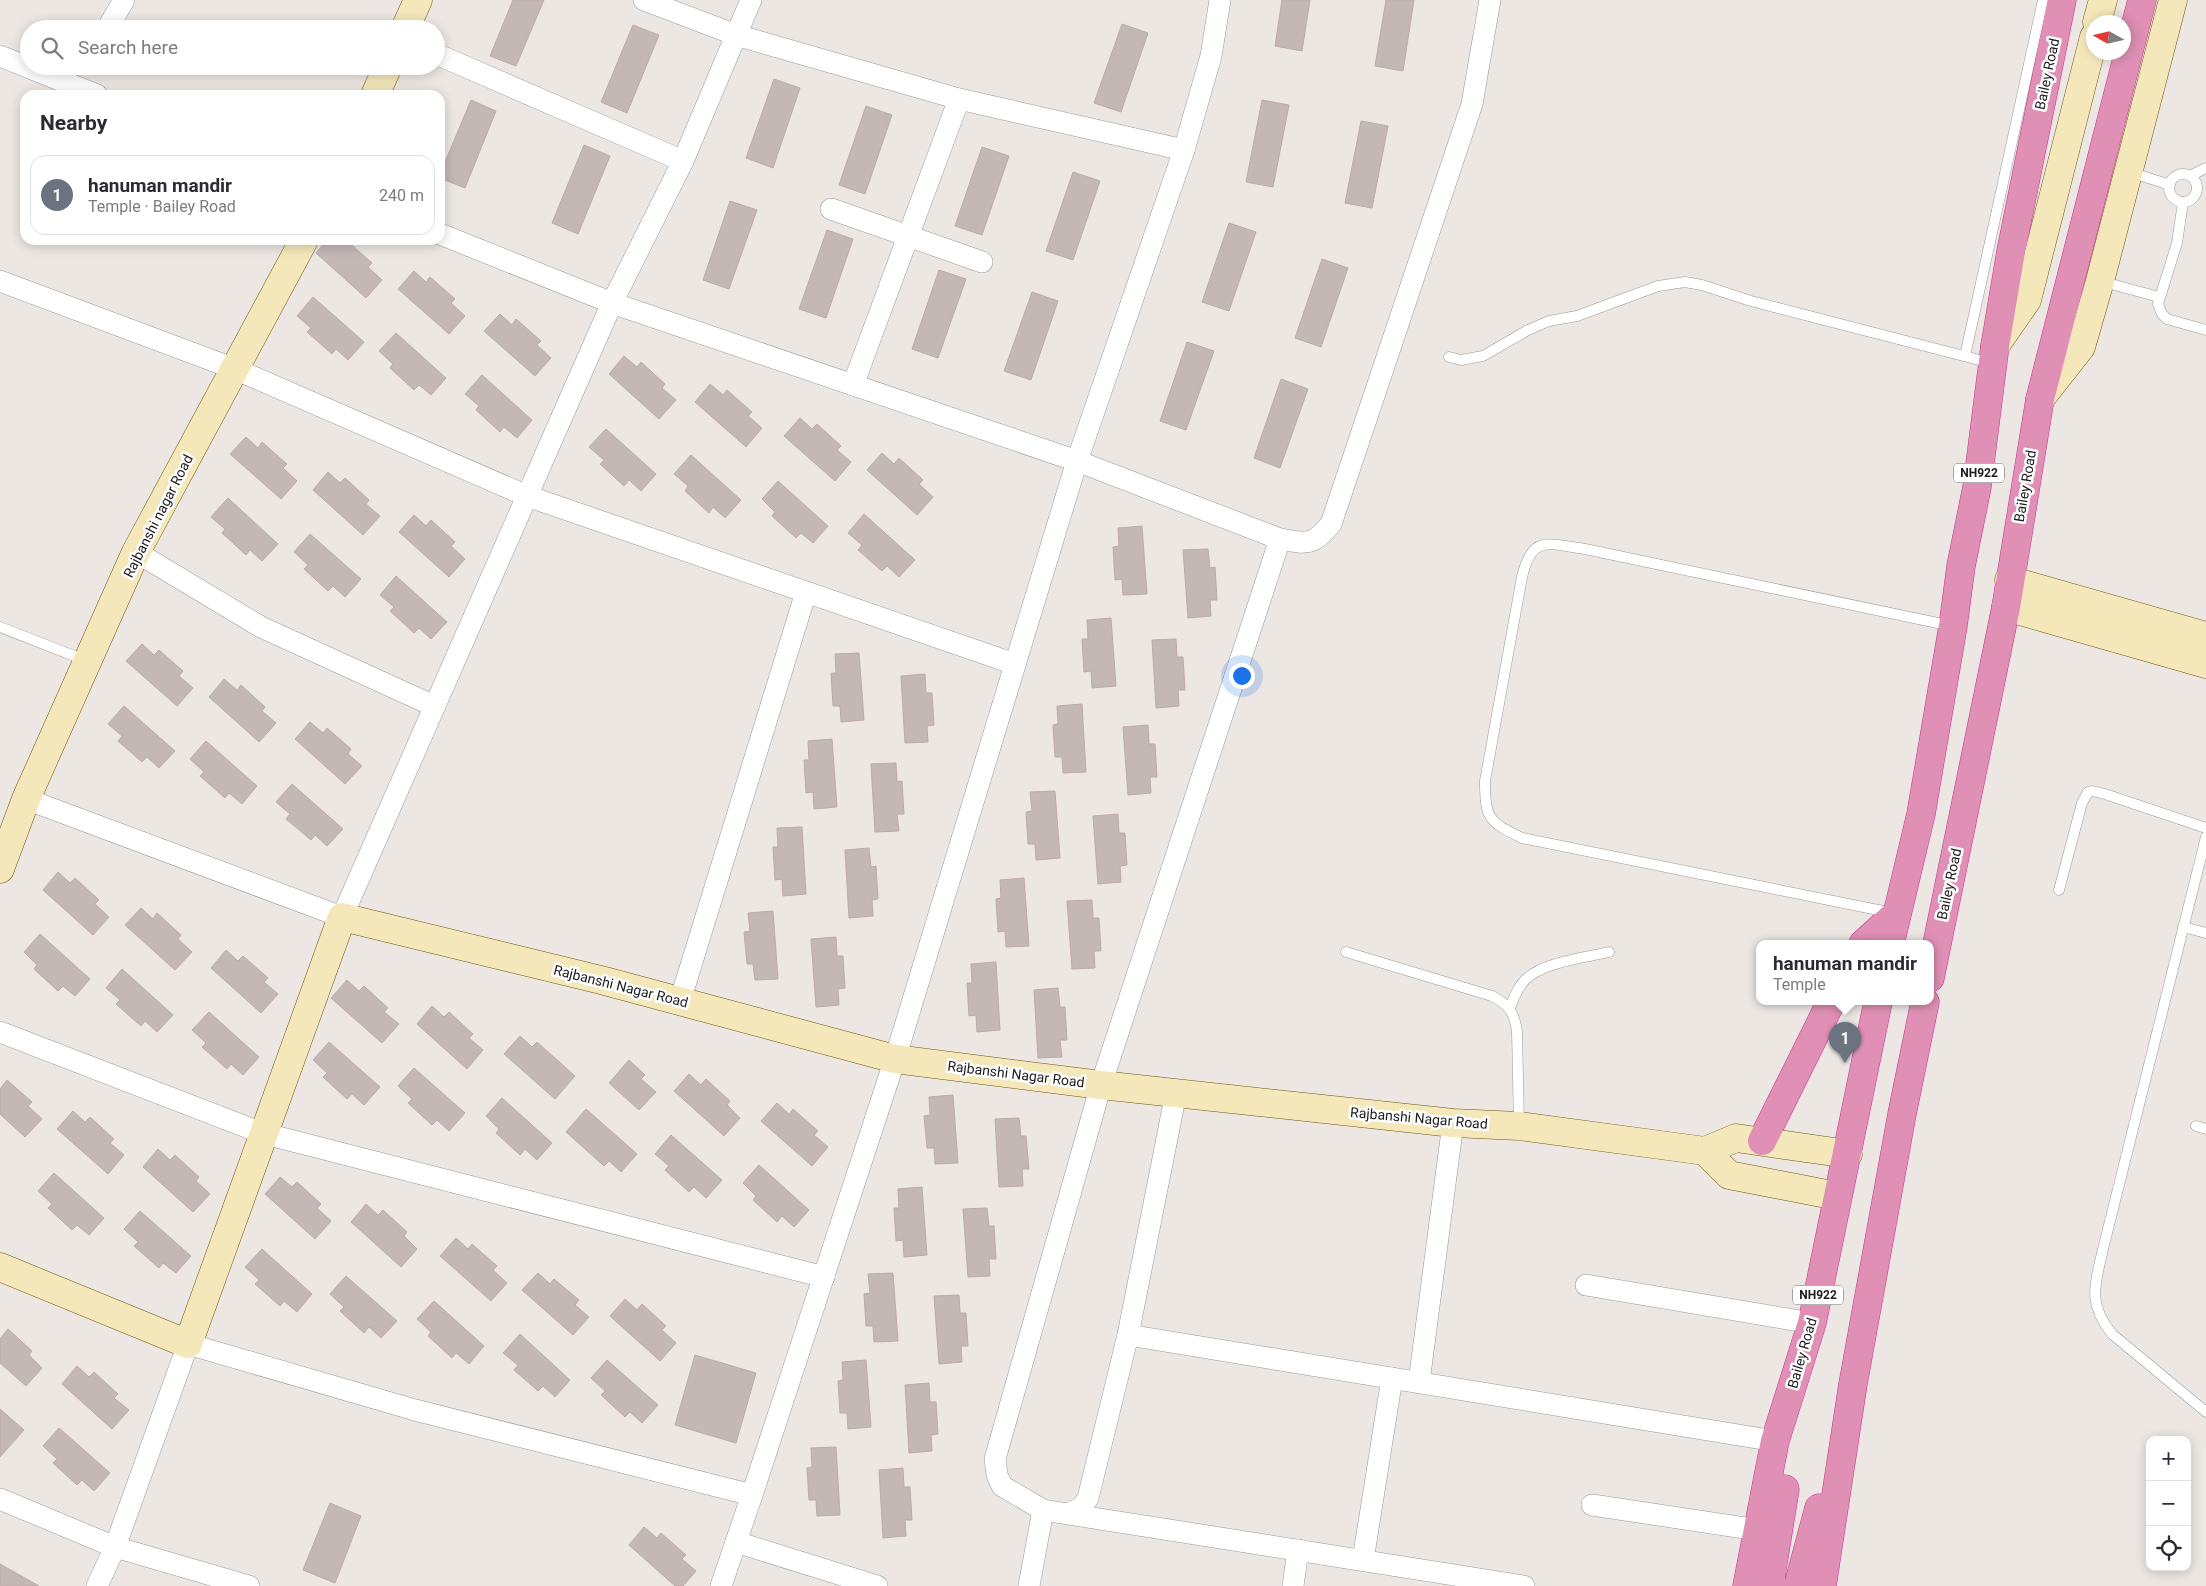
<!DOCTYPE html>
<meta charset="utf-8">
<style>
:root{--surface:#fff;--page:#f2f2f3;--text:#2b2b33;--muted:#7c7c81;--line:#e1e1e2;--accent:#b9103e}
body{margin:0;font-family:Roboto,sans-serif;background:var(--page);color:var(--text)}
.controls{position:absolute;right:15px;bottom:15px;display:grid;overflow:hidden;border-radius:10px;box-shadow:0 2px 12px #0003}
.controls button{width:45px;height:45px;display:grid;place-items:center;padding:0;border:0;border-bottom:1px solid var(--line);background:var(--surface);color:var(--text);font:25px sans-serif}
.compass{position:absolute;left:2086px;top:15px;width:45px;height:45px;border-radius:50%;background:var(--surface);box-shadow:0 2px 12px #0003;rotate:278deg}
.you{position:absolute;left:1241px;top:675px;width:18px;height:18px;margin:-12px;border:4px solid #fff;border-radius:50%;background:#1a73e8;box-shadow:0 0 0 8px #1a73e833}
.badge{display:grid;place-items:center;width:32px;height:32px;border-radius:50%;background:var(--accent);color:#fff;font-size:16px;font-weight:700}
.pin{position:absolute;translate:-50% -41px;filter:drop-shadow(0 1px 2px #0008)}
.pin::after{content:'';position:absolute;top:26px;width:18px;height:15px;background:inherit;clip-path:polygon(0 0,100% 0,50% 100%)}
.popup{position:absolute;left:1756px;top:940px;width:178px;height:65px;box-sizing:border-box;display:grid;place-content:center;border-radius:10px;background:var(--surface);filter:drop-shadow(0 1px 4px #0005);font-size:16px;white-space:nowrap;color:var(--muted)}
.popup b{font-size:19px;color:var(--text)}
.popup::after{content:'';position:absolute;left:50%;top:100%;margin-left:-10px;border:10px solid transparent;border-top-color:var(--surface)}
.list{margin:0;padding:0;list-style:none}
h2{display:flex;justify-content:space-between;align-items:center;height:65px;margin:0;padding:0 20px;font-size:21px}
h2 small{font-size:16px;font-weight:400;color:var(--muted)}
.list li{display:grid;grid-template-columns:32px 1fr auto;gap:15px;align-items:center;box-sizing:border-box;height:80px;margin:0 10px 10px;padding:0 10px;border:1px solid var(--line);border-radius:15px}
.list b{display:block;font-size:19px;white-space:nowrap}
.list p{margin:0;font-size:16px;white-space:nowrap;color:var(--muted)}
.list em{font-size:16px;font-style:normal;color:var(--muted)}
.icon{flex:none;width:28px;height:28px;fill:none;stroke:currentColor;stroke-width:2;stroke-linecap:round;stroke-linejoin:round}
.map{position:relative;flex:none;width:2206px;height:1586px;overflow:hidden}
.search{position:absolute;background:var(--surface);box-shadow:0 2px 12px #0003;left:20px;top:20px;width:425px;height:55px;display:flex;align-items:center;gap:12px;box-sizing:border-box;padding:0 18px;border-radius:28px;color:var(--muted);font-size:19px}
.panel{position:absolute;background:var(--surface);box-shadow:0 2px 12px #0003;left:20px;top:90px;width:425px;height:155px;border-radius:15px}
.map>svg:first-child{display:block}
.building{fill:#c4b8b7;stroke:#bdaaa6}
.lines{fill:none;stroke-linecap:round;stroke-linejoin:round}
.lane-casing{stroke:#999;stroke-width:11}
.street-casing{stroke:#999;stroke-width:22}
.secondary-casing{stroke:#695a0d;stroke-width:29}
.highway-casing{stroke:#c9318f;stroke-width:29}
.lane{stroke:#fff;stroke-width:10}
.street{stroke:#fff;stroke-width:21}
.secondary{stroke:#f4e7ba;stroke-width:28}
.highway{stroke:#df90b4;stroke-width:28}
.labels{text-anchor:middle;stroke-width:5;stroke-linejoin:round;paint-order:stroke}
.shield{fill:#fff;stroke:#606060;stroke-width:1}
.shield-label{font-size:12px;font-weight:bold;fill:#1c1c1c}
.street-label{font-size:14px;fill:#1c1c1c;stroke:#fff}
</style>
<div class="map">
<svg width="2206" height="1586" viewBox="0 0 2206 1586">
<rect width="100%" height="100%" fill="#ede7e3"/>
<g class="building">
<path d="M513 0H544L516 66 490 56Z"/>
<path d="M1282 0H1310L1302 51 1275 46Z"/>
<path d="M1386 0H1414L1403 71 1375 66Z"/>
<path d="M1122 24 1148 33 1121 112 1094 103Z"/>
<path d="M633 25 659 35 627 113 601 102Z"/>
<path d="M774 79 800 88 773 168 746 158Z"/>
<path d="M471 100 496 111 465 188 440 178V174Z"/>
<path d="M1262 100 1289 105 1273 187 1246 182Z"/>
<path d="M866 106 892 115 865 194 839 185Z"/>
<path d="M1361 121 1388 126 1372 208 1345 203Z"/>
<path d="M584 145 610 156 578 234 552 223Z"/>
<path d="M982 147 1009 156 982 235 955 226Z"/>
<path d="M1073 172 1100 181 1073 260 1046 251Z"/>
<path d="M730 201 757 210 729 289 703 280Z"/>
<path d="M1229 223 1256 232 1229 311 1202 302Z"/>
<path d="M827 230 853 239 826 318 799 309Z"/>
<path d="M327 240H346L372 263 368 267 382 280 366 298 316 253Z"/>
<path d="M1322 259 1348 268 1321 347 1295 338Z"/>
<path d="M939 270 966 279 938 358 912 349Z"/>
<path d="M414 271 426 282 430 277 455 299 451 303 465 316 449 334 398 289Z"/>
<path d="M1032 292 1058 301 1031 380 1004 371Z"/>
<path d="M313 297 364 342 348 360 336 349 332 354 307 332 311 328 297 316Z"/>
<path d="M500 314 512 325 516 319 541 341 537 345 551 358 535 376 484 331Z"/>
<path d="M396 333 446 378 431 395 419 385 414 390 390 368 393 364 379 351Z"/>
<path d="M1187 342 1214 351 1186 430 1160 421Z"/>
<path d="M624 356 637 367 641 362 665 384 662 388 676 400 659 419 609 374Z"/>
<path d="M482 375 532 420 517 438 504 427 500 432 476 410 479 406 465 394Z"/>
<path d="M1281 379 1308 389 1280 468 1254 458Z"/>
<path d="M710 384 723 395 727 390 752 412 748 416 762 428 746 447 695 402Z"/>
<path d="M800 418 812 429 817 424 841 446 837 450 851 462 835 481 784 436Z"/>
<path d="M606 429 656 474 641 491 629 480 624 486 600 464 604 460 589 447Z"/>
<path d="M246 437 258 448 262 442 287 464 283 468 297 481 281 499 230 454Z"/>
<path d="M882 453 894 464 899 458 923 480 919 484 933 497 917 515 867 470Z"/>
<path d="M691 455 741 500 725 518 713 507 709 513 685 491 688 486 674 474Z"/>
<path d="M328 472 340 483 345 478 369 500 366 504 380 516 363 535 313 490Z"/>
<path d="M778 481 828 526 813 543 801 533 796 538 772 516 775 512 762 499Z"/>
<path d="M228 498 278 544 262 561 250 550 246 555 222 533 225 529 211 517Z"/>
<path d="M864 514 915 560 899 577 887 566 882 571 858 550 862 545 848 533Z"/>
<path d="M414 515 426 526 431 520 455 542 451 546 465 559 449 577 399 532Z"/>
<path d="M1142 526 1147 594 1123 595 1122 579 1115 580 1113 547 1119 546 1118 528Z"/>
<path d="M310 534 361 579 345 597 333 586 328 591 304 569 308 565 294 552Z"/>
<path d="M1208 549 1210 568 1215 567 1217 600H1210L1211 616 1188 618 1183 550Z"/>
<path d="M396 576 447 622 431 639 419 628 414 633 390 611 394 607 380 595Z"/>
<path d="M1111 618 1116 686 1092 688 1091 671 1084 672 1082 639H1088L1087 620Z"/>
<path d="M1176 639 1177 657H1183L1185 690H1178L1179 706 1156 708 1152 640Z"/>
<path d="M142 644 154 655 159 650 183 671 179 676 193 688 177 706 126 661Z"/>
<path d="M859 653 864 720 841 722 840 706H833L831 673H836L835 654Z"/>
<path d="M925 674 926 693H932L934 725 927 726 928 742 905 743 901 676Z"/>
<path d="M224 679 237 690 241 685 265 707 262 711 276 723 259 742 209 697Z"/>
<path d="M1082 704 1086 772 1063 773 1062 757H1055L1053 725 1058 724 1057 706Z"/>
<path d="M124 706 175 751 159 768 147 757 142 762 118 741 122 736 108 724Z"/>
<path d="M310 722 323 733 327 728 351 749 348 754 362 766 345 784 295 739Z"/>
<path d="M1148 725 1149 744H1155L1157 777H1150L1151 793 1128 795 1123 727Z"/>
<path d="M832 739 837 807 814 809 813 792 806 793 804 760H809L808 741Z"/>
<path d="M206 741 257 786 242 804 229 793 225 798 200 776 204 772 190 759Z"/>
<path d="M896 763 897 782 902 781 904 814H897L899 831 875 832 871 764Z"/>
<path d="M292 784 343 829 327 846 315 835 311 840 286 819 290 814 276 802Z"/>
<path d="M1055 791 1060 858 1036 860 1035 844H1028L1026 812 1032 811 1030 792Z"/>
<path d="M1118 814 1119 833H1125L1127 865 1120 866 1121 882 1098 884 1093 816Z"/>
<path d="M802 827 806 894 783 896 782 879 775 880 773 847H778L777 828Z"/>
<path d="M869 848 871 867 876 866 878 899 872 900 873 916 849 918 845 850Z"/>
<path d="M58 872 70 883 75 878 99 900 95 904 109 917 93 935 43 890Z"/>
<path d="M1024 878 1029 946 1006 947 1005 931 998 932 996 899 1001 898 1000 880Z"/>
<path d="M1092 900 1093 918H1099L1101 951H1094L1095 968 1072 969 1067 901Z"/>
<path d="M141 908 153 919 157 913 181 935 178 939 192 952 175 970 125 925Z"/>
<path d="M773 911 778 979 755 980 753 964H747L744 932 750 931 748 913Z"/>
<path d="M40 934 90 979 75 996 63 986 58 991 34 969 37 965 24 952Z"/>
<path d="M836 937 837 956H843L845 988 838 989 839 1005 816 1007 811 939Z"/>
<path d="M226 950 238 961 243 956 268 978 264 982 278 994 261 1013 211 968Z"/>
<path d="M996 962 1000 1030 977 1032 976 1015 969 1016 967 983H972L971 964Z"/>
<path d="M122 969 173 1015 157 1032 145 1021 141 1026 116 1004 120 1000 106 988Z"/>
<path d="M347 980 359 991 364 986 388 1008 384 1012 399 1024 382 1043 331 998Z"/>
<path d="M1058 988 1060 1007H1065L1067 1040H1060L1062 1057 1038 1058 1034 990Z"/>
<path d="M432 1006 444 1017 449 1012 473 1034 469 1038 483 1050 467 1069 417 1024Z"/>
<path d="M209 1012 259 1057 243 1075 231 1064 227 1069 202 1047 206 1043 192 1030Z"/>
<path d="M520 1036 532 1047 537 1042 575 1076 555 1099 504 1054Z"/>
<path d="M329 1042 380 1087 364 1105 352 1094 347 1099 323 1077 327 1073 313 1060Z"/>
<path d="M629 1060 645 1075 641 1079 656 1092 639 1110 609 1083Z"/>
<path d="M414 1068 465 1113 449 1131 437 1120 432 1125 408 1103 412 1099 398 1086Z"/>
<path d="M689 1074 701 1085 706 1079 730 1101 727 1105 740 1118 724 1136 674 1091Z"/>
<path d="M7 1080 32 1102 28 1106 42 1119 25 1137 0 1114V1089Z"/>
<path d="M953 1095 958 1163 935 1164 934 1148H927L924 1116 930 1115 929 1097Z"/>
<path d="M502 1098 552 1143 537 1160 525 1149 520 1155 496 1133 499 1129 486 1116Z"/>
<path d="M777 1103 789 1114 793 1109 818 1131 814 1135 828 1147 812 1166 761 1121Z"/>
<path d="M586 1109 637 1154 621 1172 609 1161 604 1166 566 1132Z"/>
<path d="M73 1111 85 1122 90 1117 114 1139 110 1143 124 1155 108 1174 57 1129Z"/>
<path d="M1019 1118 1021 1136H1026L1029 1169H1022L1023 1186 999 1187 995 1119Z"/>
<path d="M671 1135 722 1180 706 1198 694 1187 689 1192 665 1170 669 1166 655 1154Z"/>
<path d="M158 1149 170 1160 175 1155 199 1177 196 1181 210 1194 193 1212 143 1167Z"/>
<path d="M759 1165 809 1210 794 1227 782 1216 777 1222 753 1200 756 1196 743 1183Z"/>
<path d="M54 1173 104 1218 89 1235 77 1225 72 1230 48 1208 52 1204 38 1191Z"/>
<path d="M280 1177 292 1187 297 1182 321 1204 317 1208 331 1221 315 1239 265 1194Z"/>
<path d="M922 1187 927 1255 904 1257 903 1240 896 1241 894 1208H899L898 1189Z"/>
<path d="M366 1204 378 1215 383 1210 407 1232 404 1236 417 1249 401 1267 351 1222Z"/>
<path d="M987 1208 989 1226H994L996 1259H989L990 1276 968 1277 963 1209Z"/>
<path d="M140 1211 191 1256 176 1273 163 1263 159 1268 134 1246 138 1242 124 1229Z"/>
<path d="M456 1238 468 1249 472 1244 497 1266 493 1270 507 1283 491 1301 440 1256Z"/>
<path d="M262 1249 312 1294 297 1312 284 1301 280 1306 255 1284 259 1280 245 1267Z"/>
<path d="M538 1273 550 1284 554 1279 579 1300 575 1305 589 1317 573 1335 522 1290Z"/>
<path d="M893 1273 898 1341 874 1342 873 1326H866L864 1294 870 1293 868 1274Z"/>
<path d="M346 1276 397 1321 381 1338 369 1327 364 1333 340 1311 344 1307 330 1294Z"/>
<path d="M959 1295 960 1313H966L968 1346H961L962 1362 939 1364 934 1296Z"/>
<path d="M625 1299 637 1310 642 1304 666 1326 662 1330 676 1343 660 1361 610 1316Z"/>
<path d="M434 1301 484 1346 469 1364 456 1353 452 1358 428 1336 431 1332 417 1319Z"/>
<path d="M8 1329 32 1351 29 1355 42 1368 26 1386 0 1363V1339Z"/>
<path d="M520 1334 570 1380 555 1397 543 1386 538 1391 514 1370 518 1365 503 1353Z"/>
<path d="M695 1355 756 1373 736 1443 675 1425Z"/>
<path d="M607 1360 658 1405 642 1423 630 1412 625 1417 601 1395 605 1391 591 1378Z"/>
<path d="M866 1360 871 1427 848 1429 847 1413H840L838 1381 843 1380 842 1362Z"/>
<path d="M77 1366 89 1377 94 1372 118 1394 114 1398 129 1410 112 1429 62 1384Z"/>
<path d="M929 1383 930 1402H936L938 1434 931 1435 932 1451 909 1453 905 1385Z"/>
<path d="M0 1409 24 1430 0 1457Z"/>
<path d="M59 1428 110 1473 94 1491 82 1480 77 1485 53 1463 57 1459 43 1446Z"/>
<path d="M836 1447 840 1515 817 1516 816 1500H809L807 1468 812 1467 811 1448Z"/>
<path d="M903 1468 904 1487H910L912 1520H905L906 1536 883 1538 879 1470Z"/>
<path d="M330 1503 361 1516 335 1583 303 1570Z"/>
<path d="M644 1527 657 1538 661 1533 686 1555 682 1559 696 1571 683 1586H675L629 1545Z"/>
<path d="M0 1564 39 1586H0Z"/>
</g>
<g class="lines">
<defs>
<g id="lane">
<path d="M2130 172 2170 185"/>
<circle cx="2183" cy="188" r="14"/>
<path d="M2190 176 2206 168"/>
<path d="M2183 202 2177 243 2158 304 2162 314 2167 319 2206 330"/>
<path d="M2100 281 2159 297"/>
<path d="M1965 356 2043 0"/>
<path d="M1449 357 1461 360 1483 356 1528 330 1549 321 1577 316 1658 286 1685 282 1702 285 1751 301 1991 363"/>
<path d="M0 627 87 661"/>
<path d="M2206 837 2103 1249C2095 1285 2087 1303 2112 1334L2206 1412"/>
<path d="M2059 890 2082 803 2088 792 2092 791 2105 794 2206 828"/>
<path d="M1893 913 1522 838C1489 822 1485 819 1485 781L1522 577C1532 534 1548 544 1585 549L1952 626"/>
<path d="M2183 927 2206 933"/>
<path d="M1346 952 1492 996C1509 1005 1514 1012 1517 1031L1519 1125"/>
<path d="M1510 1008C1514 998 1517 988 1525 980 1543 962 1583 958 1609 952"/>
<path d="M2196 1126 2206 1129"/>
</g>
<g id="street">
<path d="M644 0 736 35 959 99 1184 150"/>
<path d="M1490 0 1472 104 1331 524C1313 546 1307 544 1280 539L1101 1085 995 1459 997 1475 1002 1486 1043 1510 1524 1586"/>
<path d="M107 29 124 0"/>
<path d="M436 54 683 161"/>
<path d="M0 56 97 95"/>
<path d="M831 209 982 262"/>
<path d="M440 234 612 303 1077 461 1280 539"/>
<path d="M0 281 235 369 527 496 1015 664"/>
<path d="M853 385 959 99"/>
<path d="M136 552 261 627 434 706"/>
<path d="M26 799 342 917 612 303 683 161 751 0"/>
<path d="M680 1001 806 592"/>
<path d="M0 1032 262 1133 824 1277"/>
<path d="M1586 1285 1812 1323"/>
<path d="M1128 1335 1775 1441"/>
<path d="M1419 1382 1453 1123"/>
<path d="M0 1499 115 1547 249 1586"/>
<path d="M1592 1505 1758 1530"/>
<path d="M1070 1513 1082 1507 1088 1498 1128 1335 1176 1093"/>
<path d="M736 1542 877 1586"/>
<path d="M1363 1560 1392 1378"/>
<path d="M97 1586 115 1547 188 1344 415 1410 752 1495 895 1059 1077 461 1184 150 1211 56 1220 0"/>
<path d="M721 1586 752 1495"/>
<path d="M1029 1586 1043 1510"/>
<path d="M1293 1586 1298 1550"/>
</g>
<g id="secondary">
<path d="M2097 22 2103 0"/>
<path d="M405 29 418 0"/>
<path d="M375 95 388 66"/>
<path d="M1995 346 2027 300 2094 37"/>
<path d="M2040 399 2081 347 2100 281 2173 0"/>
<path d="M2009 580 2206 636"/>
<path d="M2006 607 2206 664"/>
<path d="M0 869 26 799 136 552 304 240"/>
<path d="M1705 1151 1729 1175 1837 1196"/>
<path d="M0 1267 188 1344 342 917 601 980 895 1059 1101 1085 1453 1123 1519 1126 1705 1151 1736 1138 1848 1154"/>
</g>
<g id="highway">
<path d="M1863 944 1896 914"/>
<path d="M1890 944 1921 814 1953 626 1961 566 1977 487 1995 346 2011 251 2062 0"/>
<path d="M1930 978 2006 607 2040 399 2142 0"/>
<path d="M1762 1141 1831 1002"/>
<path d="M1747 1586 1775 1441 1812 1323 1878 1002"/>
<path d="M1771 1586V1576L1785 1489"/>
<path d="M1798 1586 1819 1508"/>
<path d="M1822 1586 1853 1384 1902 1114 1925 1002"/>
</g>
</defs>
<use href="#lane" class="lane-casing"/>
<use href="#street" class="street-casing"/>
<use href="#secondary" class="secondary-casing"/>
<use href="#highway" class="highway-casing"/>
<use href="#lane" class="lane"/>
<use href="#street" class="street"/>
<use href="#secondary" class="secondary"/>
<use href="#highway" class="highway"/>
</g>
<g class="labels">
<g class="shield">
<rect x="1954" y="463.5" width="50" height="19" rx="4"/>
<rect x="1793" y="1285.5" width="50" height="19" rx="4"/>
</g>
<g class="shield-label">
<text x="1979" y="477">NH922</text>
<text x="1818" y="1299">NH922</text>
</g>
<g class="street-label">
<text transform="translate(2047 74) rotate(-78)" y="5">Bailey Road</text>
<text transform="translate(2025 486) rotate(-80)" y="5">Bailey Road</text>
<text transform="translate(158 516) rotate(-63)" y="5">Rajbanshi nagar Road</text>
<text transform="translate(1949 884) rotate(-78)" y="5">Bailey Road</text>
<text transform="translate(621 986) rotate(14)" y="5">Rajbanshi Nagar Road</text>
<text transform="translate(1016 1074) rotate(7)" y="5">Rajbanshi Nagar Road</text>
<text transform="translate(1419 1118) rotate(5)" y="5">Rajbanshi Nagar Road</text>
<text transform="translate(1802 1353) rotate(-74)" y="5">Bailey Road</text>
</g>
</g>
</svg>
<div class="controls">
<button>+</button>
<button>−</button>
<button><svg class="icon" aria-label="locate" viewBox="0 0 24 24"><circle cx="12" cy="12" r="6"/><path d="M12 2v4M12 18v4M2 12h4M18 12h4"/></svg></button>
</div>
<svg class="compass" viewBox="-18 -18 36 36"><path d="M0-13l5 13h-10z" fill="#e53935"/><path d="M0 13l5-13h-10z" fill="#7c7c81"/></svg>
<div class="you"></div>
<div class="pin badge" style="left:1845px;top:1063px;background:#6b7280">1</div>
<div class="popup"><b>hanuman mandir</b>Temple</div>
<div class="search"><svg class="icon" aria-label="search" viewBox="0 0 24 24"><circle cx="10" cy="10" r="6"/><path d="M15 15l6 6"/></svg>Search here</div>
<section class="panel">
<h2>Nearby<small></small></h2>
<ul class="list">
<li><span class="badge" style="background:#6b7280">1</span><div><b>hanuman mandir</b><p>Temple · Bailey Road</p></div><em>240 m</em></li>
</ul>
</section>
</div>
